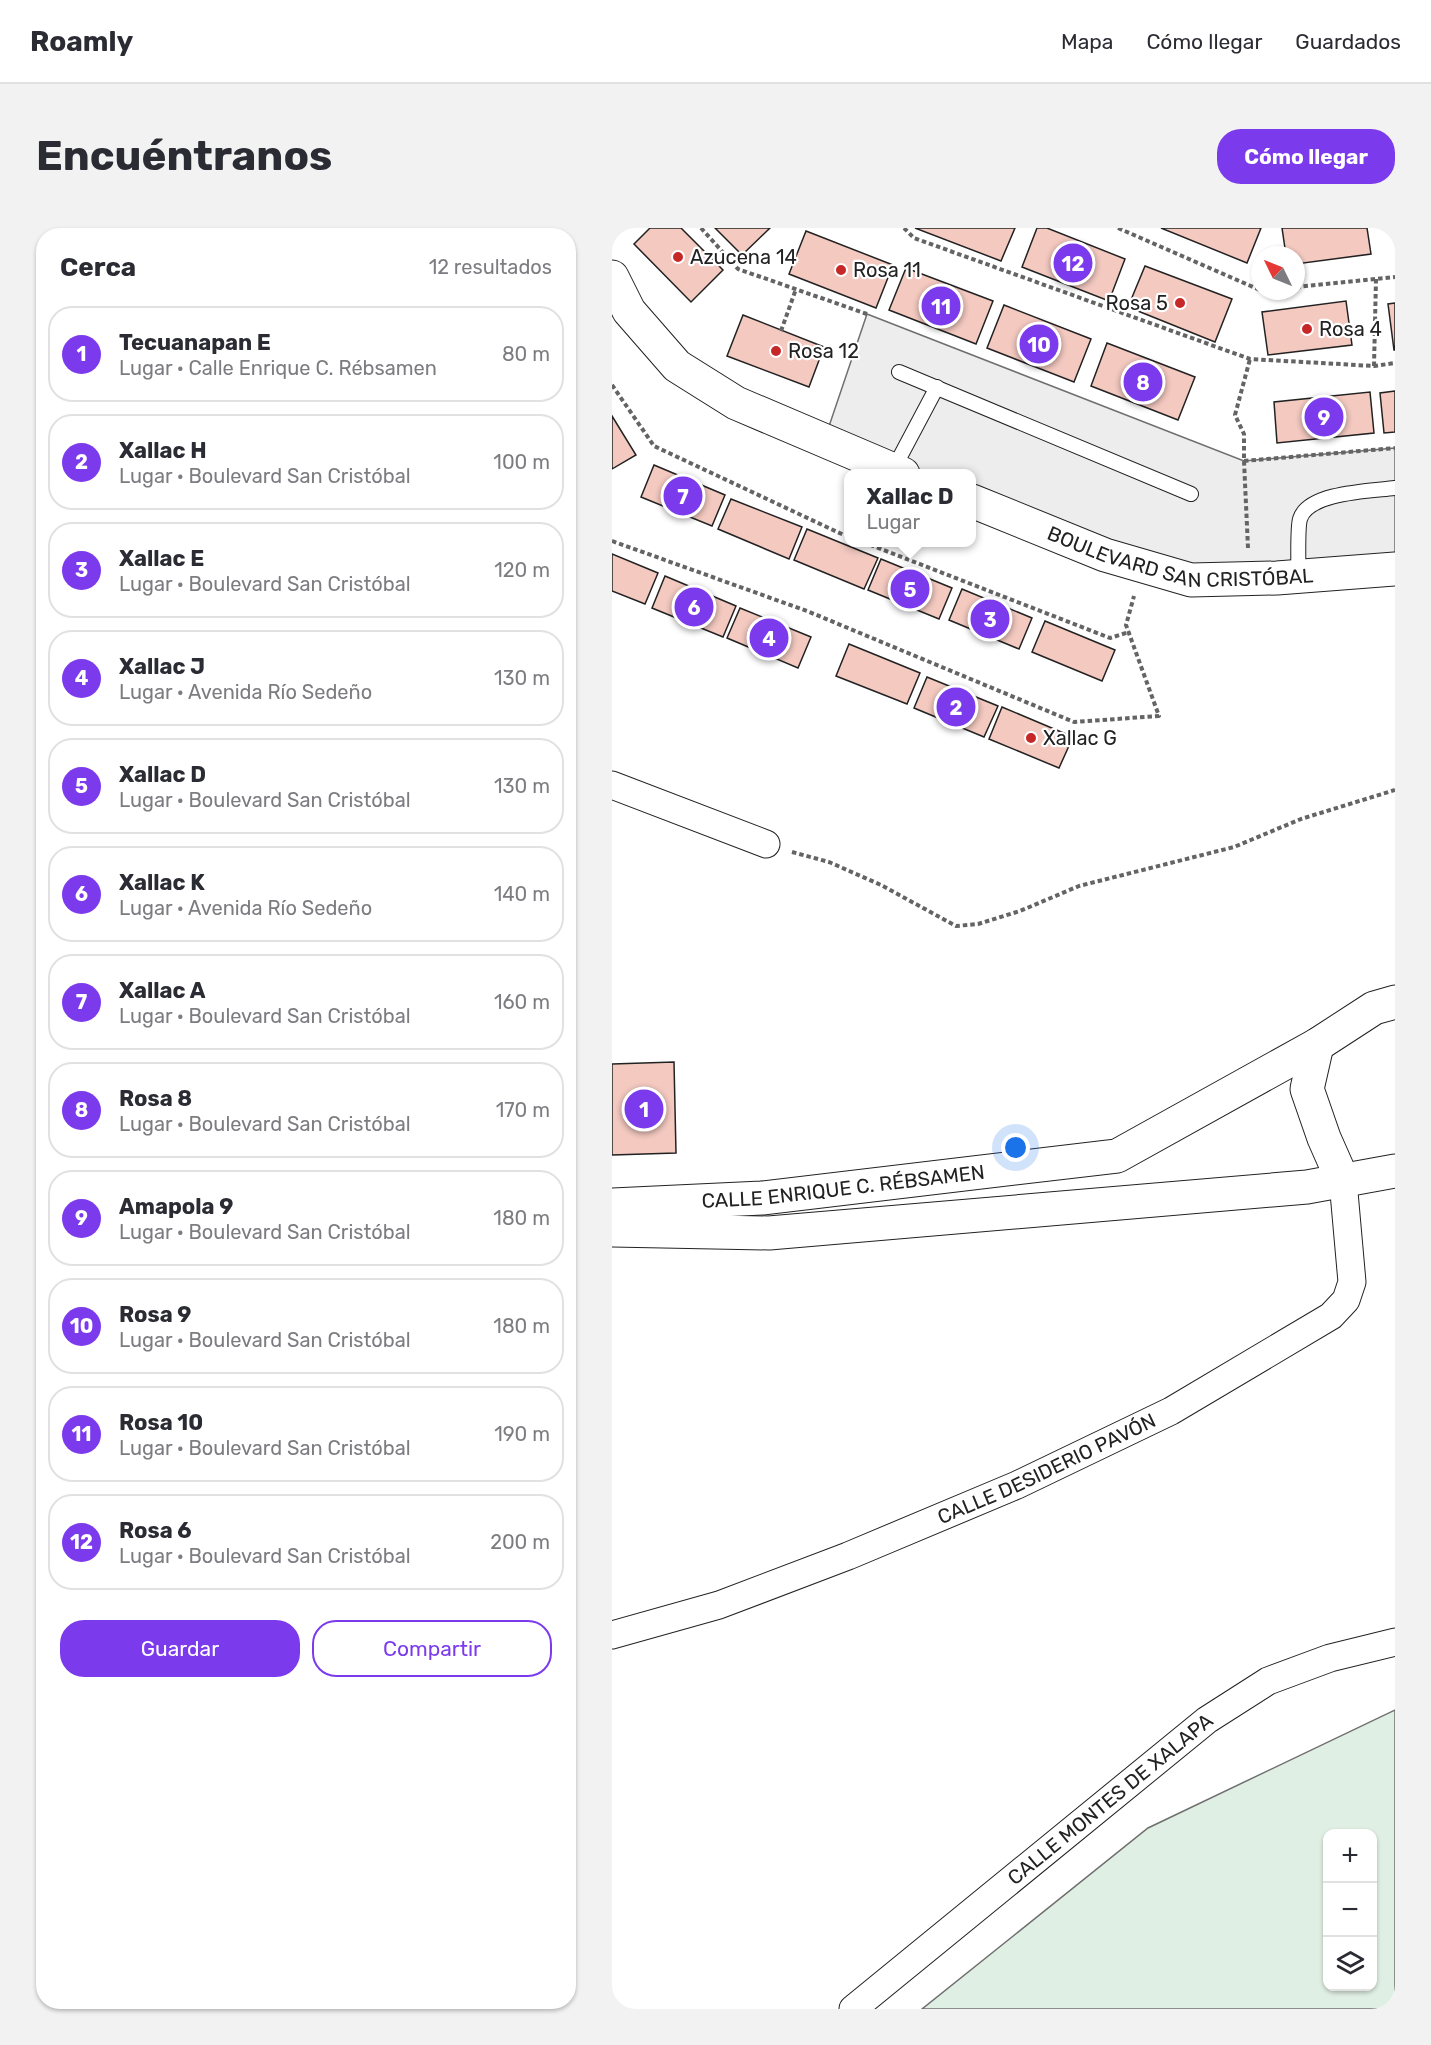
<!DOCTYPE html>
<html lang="es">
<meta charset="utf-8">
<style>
:root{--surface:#fff;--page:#f2f2f3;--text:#2b2b33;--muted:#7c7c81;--line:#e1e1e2;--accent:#7c3aed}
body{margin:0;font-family:Rubik,sans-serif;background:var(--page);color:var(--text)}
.controls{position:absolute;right:18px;bottom:18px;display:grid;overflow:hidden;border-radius:12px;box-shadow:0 2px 4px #0004}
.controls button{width:54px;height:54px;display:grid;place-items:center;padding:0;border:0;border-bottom:2px solid var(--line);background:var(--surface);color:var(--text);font:30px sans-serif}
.compass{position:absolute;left:639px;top:18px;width:54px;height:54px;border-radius:50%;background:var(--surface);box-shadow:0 2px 4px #0004;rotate:313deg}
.you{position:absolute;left:404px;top:920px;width:21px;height:21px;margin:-15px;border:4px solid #fff;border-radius:50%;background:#1a73e8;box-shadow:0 0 0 9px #1a73e833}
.badge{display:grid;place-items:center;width:39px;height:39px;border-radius:50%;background:var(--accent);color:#fff;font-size:20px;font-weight:700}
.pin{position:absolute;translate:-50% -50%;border:3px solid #fff;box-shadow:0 2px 6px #0006}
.popup{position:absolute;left:232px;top:241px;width:132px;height:78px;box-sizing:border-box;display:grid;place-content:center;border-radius:12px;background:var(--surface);filter:drop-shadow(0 2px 4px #0005);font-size:20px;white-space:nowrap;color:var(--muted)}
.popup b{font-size:22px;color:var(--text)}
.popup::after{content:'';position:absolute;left:50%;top:100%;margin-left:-12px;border:12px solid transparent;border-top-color:var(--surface)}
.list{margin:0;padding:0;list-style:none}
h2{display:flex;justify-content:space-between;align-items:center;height:78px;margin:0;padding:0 24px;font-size:26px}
h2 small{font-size:20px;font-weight:400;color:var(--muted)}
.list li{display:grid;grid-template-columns:39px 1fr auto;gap:18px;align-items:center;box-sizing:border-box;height:96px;margin:0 12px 12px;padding:0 12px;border:2px solid var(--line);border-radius:24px}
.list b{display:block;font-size:22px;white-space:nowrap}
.list p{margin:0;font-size:20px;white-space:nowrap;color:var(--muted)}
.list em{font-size:20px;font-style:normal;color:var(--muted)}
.actions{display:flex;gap:12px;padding:18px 24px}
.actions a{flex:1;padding:14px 0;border:2px solid var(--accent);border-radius:24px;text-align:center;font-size:21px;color:var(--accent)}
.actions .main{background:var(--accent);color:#fff}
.icon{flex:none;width:33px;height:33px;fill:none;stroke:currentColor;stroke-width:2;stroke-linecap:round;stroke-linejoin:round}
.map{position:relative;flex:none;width:783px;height:1781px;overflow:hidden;border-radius:24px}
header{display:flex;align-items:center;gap:36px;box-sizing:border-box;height:84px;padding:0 30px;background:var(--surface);border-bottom:2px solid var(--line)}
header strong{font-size:28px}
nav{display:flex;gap:33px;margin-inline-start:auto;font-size:21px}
.intro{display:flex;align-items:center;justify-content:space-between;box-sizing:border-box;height:144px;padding:0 36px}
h1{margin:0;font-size:42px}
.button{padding:15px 27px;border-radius:24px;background:var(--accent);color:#fff;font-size:21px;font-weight:700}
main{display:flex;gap:36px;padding:0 36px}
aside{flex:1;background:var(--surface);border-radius:24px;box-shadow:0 2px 4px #0004}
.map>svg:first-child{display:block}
.green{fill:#e0efe3;stroke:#6f6f6f;stroke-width:1.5;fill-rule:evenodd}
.parking{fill:#ededed;stroke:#6f6f6f;stroke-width:1.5}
.building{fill:#f3c9c0;stroke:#222;stroke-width:1.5}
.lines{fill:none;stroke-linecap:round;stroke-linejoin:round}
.service-casing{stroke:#222;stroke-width:16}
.minor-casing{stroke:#222;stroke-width:29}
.tertiary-casing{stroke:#222;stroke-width:35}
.secondary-casing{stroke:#222;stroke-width:35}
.path{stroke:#646464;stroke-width:4;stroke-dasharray:4.5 3;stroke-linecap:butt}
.service{stroke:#fff;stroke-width:14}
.minor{stroke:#fff;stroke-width:27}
.tertiary{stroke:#fff;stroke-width:33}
.secondary{stroke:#fff;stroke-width:33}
.poi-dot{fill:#c62828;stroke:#fff;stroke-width:2}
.labels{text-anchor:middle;stroke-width:4.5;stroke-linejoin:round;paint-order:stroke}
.poi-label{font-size:20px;fill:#222;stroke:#fff;text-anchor:start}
.street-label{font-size:20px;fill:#222;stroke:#fff}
</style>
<header>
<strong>Roamly</strong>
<nav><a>Mapa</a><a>Cómo llegar</a><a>Guardados</a></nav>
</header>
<div class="intro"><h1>Encuéntranos</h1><a class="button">Cómo llegar</a></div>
<main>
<aside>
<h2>Cerca<small>12 resultados</small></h2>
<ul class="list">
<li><span class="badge">1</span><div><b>Tecuanapan E</b><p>Lugar · Calle Enrique C. Rébsamen</p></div><em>80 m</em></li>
<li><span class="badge">2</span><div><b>Xallac H</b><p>Lugar · Boulevard San Cristóbal</p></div><em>100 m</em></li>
<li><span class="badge">3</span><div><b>Xallac E</b><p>Lugar · Boulevard San Cristóbal</p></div><em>120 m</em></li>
<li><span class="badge">4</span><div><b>Xallac J</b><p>Lugar · Avenida Río Sedeño</p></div><em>130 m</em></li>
<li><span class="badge">5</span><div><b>Xallac D</b><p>Lugar · Boulevard San Cristóbal</p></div><em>130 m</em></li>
<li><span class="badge">6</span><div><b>Xallac K</b><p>Lugar · Avenida Río Sedeño</p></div><em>140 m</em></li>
<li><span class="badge">7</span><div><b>Xallac A</b><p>Lugar · Boulevard San Cristóbal</p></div><em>160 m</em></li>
<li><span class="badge">8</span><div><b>Rosa 8</b><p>Lugar · Boulevard San Cristóbal</p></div><em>170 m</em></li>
<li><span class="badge">9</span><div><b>Amapola 9</b><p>Lugar · Boulevard San Cristóbal</p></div><em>180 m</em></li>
<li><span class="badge">10</span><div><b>Rosa 9</b><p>Lugar · Boulevard San Cristóbal</p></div><em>180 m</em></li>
<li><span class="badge">11</span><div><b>Rosa 10</b><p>Lugar · Boulevard San Cristóbal</p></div><em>190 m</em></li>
<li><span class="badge">12</span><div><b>Rosa 6</b><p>Lugar · Boulevard San Cristóbal</p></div><em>200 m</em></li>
</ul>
<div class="actions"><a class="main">Guardar</a><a>Compartir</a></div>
</aside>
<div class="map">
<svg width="783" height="1781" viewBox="0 0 783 1781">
<rect width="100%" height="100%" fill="#fff"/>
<path class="green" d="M783 1482V1781H310L536 1600ZM716 1606H760V1758H716Z"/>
<path class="parking" d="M255 86 632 233 783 220V341L579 352 360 273V246L291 245 212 213Z"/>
<g class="building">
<path d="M38 0H69L111 42 79 74 22 16Z"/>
<path d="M103 0H158L130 27Z"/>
<path d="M303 0H403L389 33Z"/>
<path d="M425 0H435L513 31 497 73 410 39Z"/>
<path d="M549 0H649L635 35Z"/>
<path d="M670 0H755L759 26 684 36V27H674Z"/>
<path d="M194 3 281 37 264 80 177 46Z"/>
<path d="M533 38 620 71 603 114 516 79Z"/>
<path d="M294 40 381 73 364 116 277 82Z"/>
<path d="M734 73 740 117 656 127 650 84Z"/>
<path d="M783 75V122H782L776 76Z"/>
<path d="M392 77 479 111 462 154 375 120Z"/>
<path d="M131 87 212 119 197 159 115 128Z"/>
<path d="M495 115 583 149 566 192 479 158Z"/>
<path d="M783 163V204L772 205 768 165Z"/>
<path d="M758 164 762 205 665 215 662 174Z"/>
<path d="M0 188 24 227 0 241Z"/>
<path d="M42 237 113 267 100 298 29 269Z"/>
<path d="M119 271 190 299 177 331 106 301Z"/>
<path d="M195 301 266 330 252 361 182 332Z"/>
<path d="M0 326 46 345 33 376 0 363Z"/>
<path d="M269 331 340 360 327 391 256 362Z"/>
<path d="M53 348 124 378 111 409 40 380Z"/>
<path d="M350 361 420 390 407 421 337 392Z"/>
<path d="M128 380 199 409 186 440 115 410Z"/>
<path d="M433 393 503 422 490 453 420 424Z"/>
<path d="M237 416 308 445 295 476 224 448Z"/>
<path d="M315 449 386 478 372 509 302 480Z"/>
<path d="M390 479 461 509 447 540 377 511Z"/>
<path d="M62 834 64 925 0 927V836Z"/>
</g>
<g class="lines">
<defs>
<g id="service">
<path d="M287 144 579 266"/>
<path d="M281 242 325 159"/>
<path d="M686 348C687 336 685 301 688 291 696 264 760 263 783 260"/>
</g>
<g id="minor">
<path d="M0 557 154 616"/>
<path id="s1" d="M0 1407 107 1377 236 1328 405 1257 559 1183 719 1088 734 1072 740 1054 731 953"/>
<path id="s2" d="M241 1781 595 1492 656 1453 718 1430 783 1414"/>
</g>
<g id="tertiary">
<path d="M0 49 17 83 65 138 124 175 291 246"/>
<path id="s3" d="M360 273 493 327 579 352 665 350 783 341"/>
</g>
<g id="secondary">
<path d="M705 817 695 861 712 910 731 953"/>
<path id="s4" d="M0 977 150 970 505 928 705 817 762 780 783 774"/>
<path d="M0 1002 157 1005 695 959 783 943"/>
</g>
</defs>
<use href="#service" class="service-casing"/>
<use href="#minor" class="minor-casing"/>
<use href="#tertiary" class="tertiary-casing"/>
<use href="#secondary" class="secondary-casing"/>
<g class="path">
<path d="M89 0 126 41 255 86"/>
<path d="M292 0 302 10 638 131 762 138 783 135"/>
<path d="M506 0 648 62"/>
<path d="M684 59 783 49"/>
<path d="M651 63H652"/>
<path d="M169 103 184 61"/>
<path d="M762 138 764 51"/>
<path d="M0 157 42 218 236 309"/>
<path d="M632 233 783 220"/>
<path d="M0 313 195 383 462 494 547 488 514 397 522 368"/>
<path d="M251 314 498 410 517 404"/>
<path d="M636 320 632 233V206L623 187 638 131"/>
<path d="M180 624 217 634 269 657 344 698 366 696 408 683 467 658 622 619 689 591 783 562"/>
</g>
<use href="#service" class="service"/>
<use href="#minor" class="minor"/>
<use href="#tertiary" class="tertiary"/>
<use href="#secondary" class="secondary"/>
</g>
<g class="poi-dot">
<circle cx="66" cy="29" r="6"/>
<circle cx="229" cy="42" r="6"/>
<circle cx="568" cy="75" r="6"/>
<circle cx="695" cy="101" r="6"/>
<circle cx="164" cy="123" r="6"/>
<circle cx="419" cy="510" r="6"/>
</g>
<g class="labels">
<g class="poi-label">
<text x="78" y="36">Azucena 14</text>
<text x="241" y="49">Rosa 11</text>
<text x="556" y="82" text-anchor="end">Rosa 5</text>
<text x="707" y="108">Rosa 4</text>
<text x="176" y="130">Rosa 12</text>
<text x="431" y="517">Xallac G</text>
</g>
<g class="street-label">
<text dy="7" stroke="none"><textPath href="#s3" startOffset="219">BOULEVARD SAN CRISTÓBAL</textPath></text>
<text dy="7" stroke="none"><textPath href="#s4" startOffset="232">CALLE ENRIQUE C. RÉBSAMEN</textPath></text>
<text dy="7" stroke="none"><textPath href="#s1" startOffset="466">CALLE DESIDERIO PAVÓN</textPath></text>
<text dy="7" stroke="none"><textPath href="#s2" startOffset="332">CALLE MONTES DE XALAPA</textPath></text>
</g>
</g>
</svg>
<div class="controls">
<button>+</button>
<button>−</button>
<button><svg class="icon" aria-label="layers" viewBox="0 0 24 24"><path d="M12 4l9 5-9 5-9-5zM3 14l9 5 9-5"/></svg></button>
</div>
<svg class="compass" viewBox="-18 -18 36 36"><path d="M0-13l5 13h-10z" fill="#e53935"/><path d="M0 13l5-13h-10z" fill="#7c7c81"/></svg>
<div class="you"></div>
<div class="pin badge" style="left:32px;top:881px">1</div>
<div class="pin badge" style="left:344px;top:479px">2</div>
<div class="pin badge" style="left:378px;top:391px">3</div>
<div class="pin badge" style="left:157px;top:410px">4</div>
<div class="pin badge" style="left:298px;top:361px">5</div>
<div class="popup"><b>Xallac D</b>Lugar</div>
<div class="pin badge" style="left:82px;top:379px">6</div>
<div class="pin badge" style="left:71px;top:268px">7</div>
<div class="pin badge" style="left:531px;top:154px">8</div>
<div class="pin badge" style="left:712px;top:189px">9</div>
<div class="pin badge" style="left:427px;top:116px">10</div>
<div class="pin badge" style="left:329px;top:78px">11</div>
<div class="pin badge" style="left:461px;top:35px">12</div>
</div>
</main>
